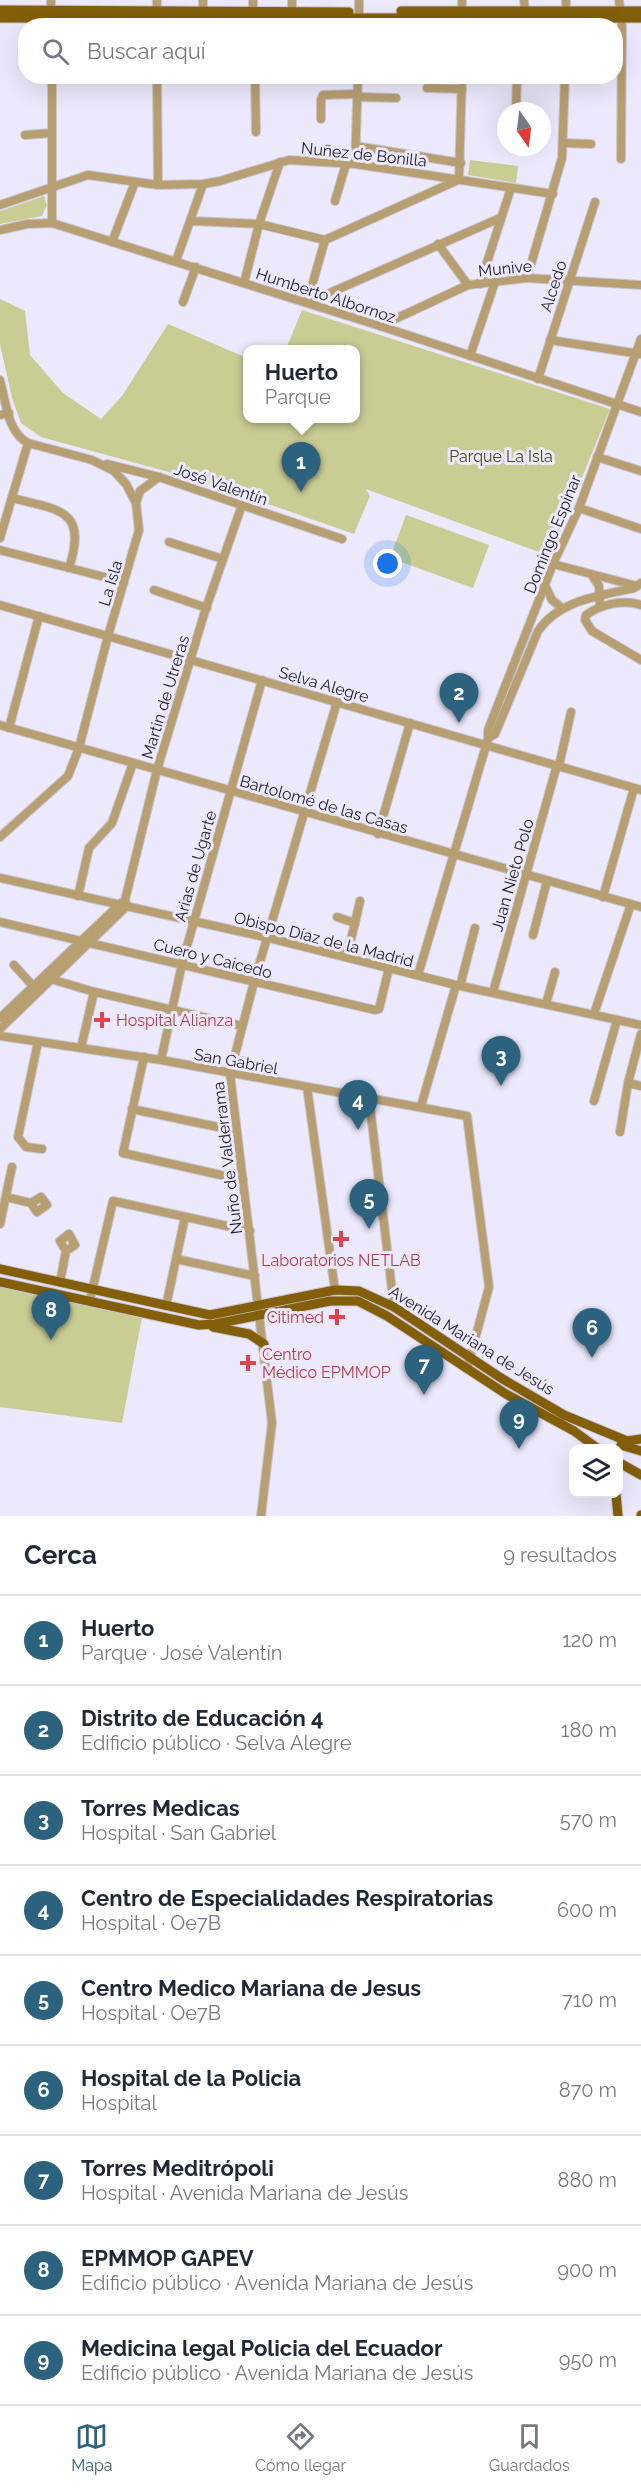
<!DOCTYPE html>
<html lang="es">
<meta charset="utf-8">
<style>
:root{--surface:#fff;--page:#f2f2f3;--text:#1f2937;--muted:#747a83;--line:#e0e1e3;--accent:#2c627e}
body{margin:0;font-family:Raleway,sans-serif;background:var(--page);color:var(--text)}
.controls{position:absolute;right:18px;bottom:18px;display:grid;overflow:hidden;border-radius:12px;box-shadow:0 6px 24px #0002}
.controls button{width:54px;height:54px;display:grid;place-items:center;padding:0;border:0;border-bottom:2px solid var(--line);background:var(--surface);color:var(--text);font:30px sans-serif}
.compass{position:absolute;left:497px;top:102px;width:54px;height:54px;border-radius:50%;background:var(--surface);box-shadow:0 6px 24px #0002;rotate:166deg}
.you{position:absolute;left:388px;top:564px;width:21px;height:21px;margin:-15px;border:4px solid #fff;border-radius:50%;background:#1a73e8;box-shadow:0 0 0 9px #1a73e833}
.badge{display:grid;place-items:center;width:39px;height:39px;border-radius:50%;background:var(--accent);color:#fff;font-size:20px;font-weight:700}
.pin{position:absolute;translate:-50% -50px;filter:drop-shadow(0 2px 3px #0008)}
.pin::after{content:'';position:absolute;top:32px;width:21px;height:18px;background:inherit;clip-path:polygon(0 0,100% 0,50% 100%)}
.popup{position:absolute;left:243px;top:345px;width:117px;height:78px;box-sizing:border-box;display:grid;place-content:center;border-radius:12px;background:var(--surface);filter:drop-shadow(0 2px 4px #0005);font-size:20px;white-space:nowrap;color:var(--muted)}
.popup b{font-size:22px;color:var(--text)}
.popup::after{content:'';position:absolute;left:50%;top:100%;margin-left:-12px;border:12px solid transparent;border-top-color:var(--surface)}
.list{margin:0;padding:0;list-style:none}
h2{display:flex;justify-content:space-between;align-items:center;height:78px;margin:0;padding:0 24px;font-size:26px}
h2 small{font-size:20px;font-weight:400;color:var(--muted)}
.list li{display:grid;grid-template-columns:39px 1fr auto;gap:18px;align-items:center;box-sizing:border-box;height:90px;padding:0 24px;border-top:2px solid var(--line)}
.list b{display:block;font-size:22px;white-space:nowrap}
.list p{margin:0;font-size:20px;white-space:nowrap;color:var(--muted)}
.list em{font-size:20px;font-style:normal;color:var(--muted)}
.icon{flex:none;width:33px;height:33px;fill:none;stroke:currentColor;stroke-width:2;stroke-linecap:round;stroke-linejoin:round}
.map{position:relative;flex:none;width:641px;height:1516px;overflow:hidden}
.search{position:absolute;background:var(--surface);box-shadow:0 6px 24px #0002;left:18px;right:18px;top:18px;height:66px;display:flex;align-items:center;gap:15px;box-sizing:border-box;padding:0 21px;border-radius:24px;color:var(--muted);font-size:22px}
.sheet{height:888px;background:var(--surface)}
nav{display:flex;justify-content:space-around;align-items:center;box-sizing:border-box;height:84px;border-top:2px solid var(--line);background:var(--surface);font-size:16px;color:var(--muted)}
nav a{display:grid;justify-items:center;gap:3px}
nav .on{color:var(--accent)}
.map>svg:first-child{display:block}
.green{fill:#c9cd94}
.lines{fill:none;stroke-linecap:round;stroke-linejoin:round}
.minor-casing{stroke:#c8c5d6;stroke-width:10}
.major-casing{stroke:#c8c5d6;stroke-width:11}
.minor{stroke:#b89f72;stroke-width:8}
.major{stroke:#835f09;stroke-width:9}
.health-dot{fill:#e0444e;stroke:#ece9fc;stroke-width:2}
.labels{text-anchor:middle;stroke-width:6;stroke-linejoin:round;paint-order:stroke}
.street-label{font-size:16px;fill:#23222a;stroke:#ece9fc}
.park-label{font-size:16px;fill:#474915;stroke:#ece9fc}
.health-label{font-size:16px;fill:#be3a42;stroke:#ece9fc;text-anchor:start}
</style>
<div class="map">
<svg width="641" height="1516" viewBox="0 0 641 1516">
<rect width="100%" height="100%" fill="#ece9fc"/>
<g class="green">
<path d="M470 160 518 166 516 183 468 175Z"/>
<path d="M44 196 47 205 42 216 0 224V211Z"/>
<path d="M0 299 25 311 30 355 63 393 101 419 122 396 168 324 247 358V418H355V350L286 349 302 310 610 409 550 556 366 489 370 496 354 534 205 482 41 437 21 423 12 398 0 344Z"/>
<path d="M406 515 489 545 473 588 390 558Z"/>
<path d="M0 1285 143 1312 122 1423 0 1407Z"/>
</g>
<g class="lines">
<defs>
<g id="minor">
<path d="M51 0V26"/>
<path d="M203 0V16"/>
<path d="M253 0V26"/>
<path d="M524 0 525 11"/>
<path d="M566 0V26"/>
<path d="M619 0 622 23 621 159"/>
<path d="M292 16V0"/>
<path d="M156 26 157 0"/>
<path d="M359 26V0"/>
<path d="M462 26V0"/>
<path d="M52 76V223"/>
<path d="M157 76 158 185"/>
<path d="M255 76 256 132"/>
<path d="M427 88 462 89"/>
<path d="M358 97 396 98"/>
<path d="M516 111 517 76"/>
<path d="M321 119V100L323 95 358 94"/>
<path d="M25 135 52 133"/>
<path d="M564 143 591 144"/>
<path d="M356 146 461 163"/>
<path d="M516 148V147"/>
<path d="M355 164 358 76"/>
<path d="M459 179 462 76"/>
<path d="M335 201 346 164"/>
<path d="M0 205 88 175 158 185 203 184 220 181 289 160 355 164 553 194"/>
<path d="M191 221 259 224 325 240 458 180"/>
<path d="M0 230 27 224 52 223 377 325 641 412"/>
<path d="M112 242 135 182"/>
<path d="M438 244 468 285"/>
<path d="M176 261 203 184"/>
<path d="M527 278 562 158 565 76"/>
<path d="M244 283 259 224 280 162"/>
<path d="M480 284 511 188"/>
<path d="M183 302 196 267"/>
<path d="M307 303 500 218"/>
<path d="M307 303 325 240"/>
<path d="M380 326 468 285 527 278 641 285"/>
<path d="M550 340 640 354"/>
<path d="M470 356 495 282"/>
<path d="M538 379 595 202"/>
<path d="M0 380C6 401 7 432 28 443L92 460 114 471 126 484 136 503 139 530 108 636 79 748 68 776 0 837"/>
<path d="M0 415 9 413"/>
<path d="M597 457 641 471"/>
<path d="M107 464 159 477 342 539"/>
<path d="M12 498C59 510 88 509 69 568"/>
<path d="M136 503 140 491 159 477"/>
<path d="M579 508 641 529"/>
<path d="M0 538 28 443"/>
<path d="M169 542 223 559"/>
<path d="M0 550 124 582"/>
<path d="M553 564 637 586"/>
<path d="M592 575 599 586 600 607"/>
<path d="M545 585 552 600 562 608"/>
<path d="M154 590 207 608"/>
<path d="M0 605 641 790"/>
<path d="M641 605C624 599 601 604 586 615L585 620 592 631 641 660"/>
<path d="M0 725 641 907"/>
<path d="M9 728 39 616"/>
<path d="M488 738 495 734 538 631C559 600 599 596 634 588L641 583"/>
<path d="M559 766 571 712"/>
<path d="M378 834 410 723"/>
<path d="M0 878 269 938 456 985 641 1025"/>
<path d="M78 896 89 848 112 823 133 763"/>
<path d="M603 897 634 788"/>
<path d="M0 922 375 1010 379 1009 389 968"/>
<path d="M355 923 360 901"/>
<path d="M533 935 547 881"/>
<path d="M325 952 328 945 344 948 350 943 355 923 337 917"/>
<path d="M14 965 33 986"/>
<path d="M418 975 488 739V730L553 564 579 508 641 339"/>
<path d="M51 979 91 991 242 1026"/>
<path d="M460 986 475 928"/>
<path d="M493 992 557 765"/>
<path d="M546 1004 555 972"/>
<path d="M594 1014 631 904"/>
<path d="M0 1018 121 903"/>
<path d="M0 1029 127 906 125 900 157 770 205 611 242 505"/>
<path d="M0 1036 161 1060 467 1116 489 1287 467 1369"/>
<path d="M38 1042 18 1137 26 1147 42 1149"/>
<path d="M81 1048 94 992"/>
<path d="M144 1057 123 1153 243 1180"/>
<path d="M161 1060 182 964 262 680"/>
<path d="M628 1083 641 1086"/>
<path d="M307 1087 335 1290"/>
<path d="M369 1098 394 1307"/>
<path d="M594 1101 617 1020"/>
<path d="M421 1106 456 985"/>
<path d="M132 1109 237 1131"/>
<path d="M620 1132 628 1083 641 1034"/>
<path d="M6 1197 31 1203 37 1212 47 1205 41 1197 31 1203"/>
<path d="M0 1224 12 1167"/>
<path d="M176 1259 255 1276"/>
<path d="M60 1282 66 1251 75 1245 69 1234 60 1241 66 1251"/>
<path d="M90 1300 113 1201 250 1231"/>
<path d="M166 1306 185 1217"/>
<path d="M261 1516 272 1423 230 1074 254 982 337 702"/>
</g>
<g id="major">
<path d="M0 10 349 12"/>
<path d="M401 11H641"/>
<path d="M0 18H641"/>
<path d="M0 1269 210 1315 335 1290 359 1291 394 1307 501 1378 564 1415 627 1441 641 1439"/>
<path d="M0 1282 199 1325 215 1324 330 1301H358L387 1316 506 1394 574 1431 597 1448"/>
<path d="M213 1327 249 1334 264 1344"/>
<path d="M621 1445 641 1451"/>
<path d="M618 1462 641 1475"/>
<path d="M616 1494 618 1516"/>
<path d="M641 1516V1515"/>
</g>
</defs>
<use href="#minor" class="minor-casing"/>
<use href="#major" class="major-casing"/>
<use href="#minor" class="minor"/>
<use href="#major" class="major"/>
</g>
<g class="health-dot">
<path d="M99 1011h6v6h6v6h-6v6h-6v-6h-6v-6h6z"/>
<path d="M338 1230h6v6h6v6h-6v6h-6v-6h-6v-6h6z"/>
<path d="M334 1308h6v6h6v6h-6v6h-6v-6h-6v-6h6z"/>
<path d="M245 1354h6v6h6v6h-6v6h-6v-6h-6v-6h6z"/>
</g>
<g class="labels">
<g class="street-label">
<text transform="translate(364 154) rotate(6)" y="6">Nuñez de Bonilla</text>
<text transform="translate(505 268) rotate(-6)" y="6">Munive</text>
<text transform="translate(553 286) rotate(-72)" y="6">Alcedo</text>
<text transform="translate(326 295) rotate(18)" y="6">Humberto Albornoz</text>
<text transform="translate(221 484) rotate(19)" y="6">José Valentín</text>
<text transform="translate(552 534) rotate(-68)" y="6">Domingo Espinar</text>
<text transform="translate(110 583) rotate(-73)" y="6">La Isla</text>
<text transform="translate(324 684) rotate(16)" y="6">Selva Alegre</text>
<text transform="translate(165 697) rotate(-73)" y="6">Martin de Utreras</text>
<text transform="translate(324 804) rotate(16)" y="6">Bartolomé de las Casas</text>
<text transform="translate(195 866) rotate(-74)" y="6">Arias de Ugarte</text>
<text transform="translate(512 875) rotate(-74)" y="6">Juan Nieto Polo</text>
<text transform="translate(324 939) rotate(14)" y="6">Obispo Díaz de la Madrid</text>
<text transform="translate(213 958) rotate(14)" y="6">Cuero y Caicedo</text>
<text transform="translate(236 1061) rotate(10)" y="6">San Gabriel</text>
<text transform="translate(227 1158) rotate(-97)" y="6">Nuño de Valderrama</text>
<text transform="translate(472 1340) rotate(32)" y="6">Avenida Mariana de Jesús</text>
</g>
<g class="park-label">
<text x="501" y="462">Parque La Isla</text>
</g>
<g class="health-label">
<text x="116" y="1026">Hospital Alianza</text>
<text x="341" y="1266" text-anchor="middle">Laboratorios NETLAB</text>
<text x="324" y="1323" text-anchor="end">Citimed</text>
<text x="262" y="1360">Centro<tspan x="262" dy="18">Médico EPMMOP</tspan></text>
</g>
</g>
</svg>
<div class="controls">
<button><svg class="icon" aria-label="layers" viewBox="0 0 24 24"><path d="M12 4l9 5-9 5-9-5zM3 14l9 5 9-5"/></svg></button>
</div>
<svg class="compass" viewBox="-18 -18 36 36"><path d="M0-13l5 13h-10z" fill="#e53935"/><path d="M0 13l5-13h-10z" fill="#747a83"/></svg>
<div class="you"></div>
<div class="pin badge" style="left:301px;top:492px">1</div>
<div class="popup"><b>Huerto</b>Parque</div>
<div class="pin badge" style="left:459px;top:723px">2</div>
<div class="pin badge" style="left:501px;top:1086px">3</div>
<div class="pin badge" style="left:358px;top:1130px">4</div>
<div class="pin badge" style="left:369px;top:1229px">5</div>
<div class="pin badge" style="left:592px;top:1358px">6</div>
<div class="pin badge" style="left:424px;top:1395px">7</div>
<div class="pin badge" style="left:51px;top:1340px">8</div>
<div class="pin badge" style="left:519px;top:1449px">9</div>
<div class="search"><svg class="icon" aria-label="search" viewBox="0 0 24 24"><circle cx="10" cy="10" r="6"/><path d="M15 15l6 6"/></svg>Buscar aquí</div>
</div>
<section class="sheet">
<h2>Cerca<small>9 resultados</small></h2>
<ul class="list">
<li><span class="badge">1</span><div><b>Huerto</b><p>Parque · José Valentín</p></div><em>120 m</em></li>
<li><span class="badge">2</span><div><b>Distrito de Educación 4</b><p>Edificio público · Selva Alegre</p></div><em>180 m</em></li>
<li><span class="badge">3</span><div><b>Torres Medicas</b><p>Hospital · San Gabriel</p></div><em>570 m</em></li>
<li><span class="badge">4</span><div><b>Centro de Especialidades Respiratorias</b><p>Hospital · Oe7B</p></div><em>600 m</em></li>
<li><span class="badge">5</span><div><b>Centro Medico Mariana de Jesus</b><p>Hospital · Oe7B</p></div><em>710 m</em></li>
<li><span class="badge">6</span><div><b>Hospital de la Policia</b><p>Hospital</p></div><em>870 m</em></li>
<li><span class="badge">7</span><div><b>Torres Meditrópoli</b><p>Hospital · Avenida Mariana de Jesús</p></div><em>880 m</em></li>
<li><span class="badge">8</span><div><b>EPMMOP GAPEV</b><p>Edificio público · Avenida Mariana de Jesús</p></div><em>900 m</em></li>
<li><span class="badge">9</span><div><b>Medicina legal Policia del Ecuador</b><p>Edificio público · Avenida Mariana de Jesús</p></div><em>950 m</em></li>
</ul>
</section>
<nav>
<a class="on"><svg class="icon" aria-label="map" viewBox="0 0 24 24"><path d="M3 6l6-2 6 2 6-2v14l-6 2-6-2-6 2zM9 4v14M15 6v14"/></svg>Mapa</a>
<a><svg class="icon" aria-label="directions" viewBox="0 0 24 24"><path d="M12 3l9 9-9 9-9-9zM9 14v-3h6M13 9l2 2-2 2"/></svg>Cómo llegar</a>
<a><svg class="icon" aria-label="saved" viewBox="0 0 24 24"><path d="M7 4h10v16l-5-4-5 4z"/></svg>Guardados</a>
</nav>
